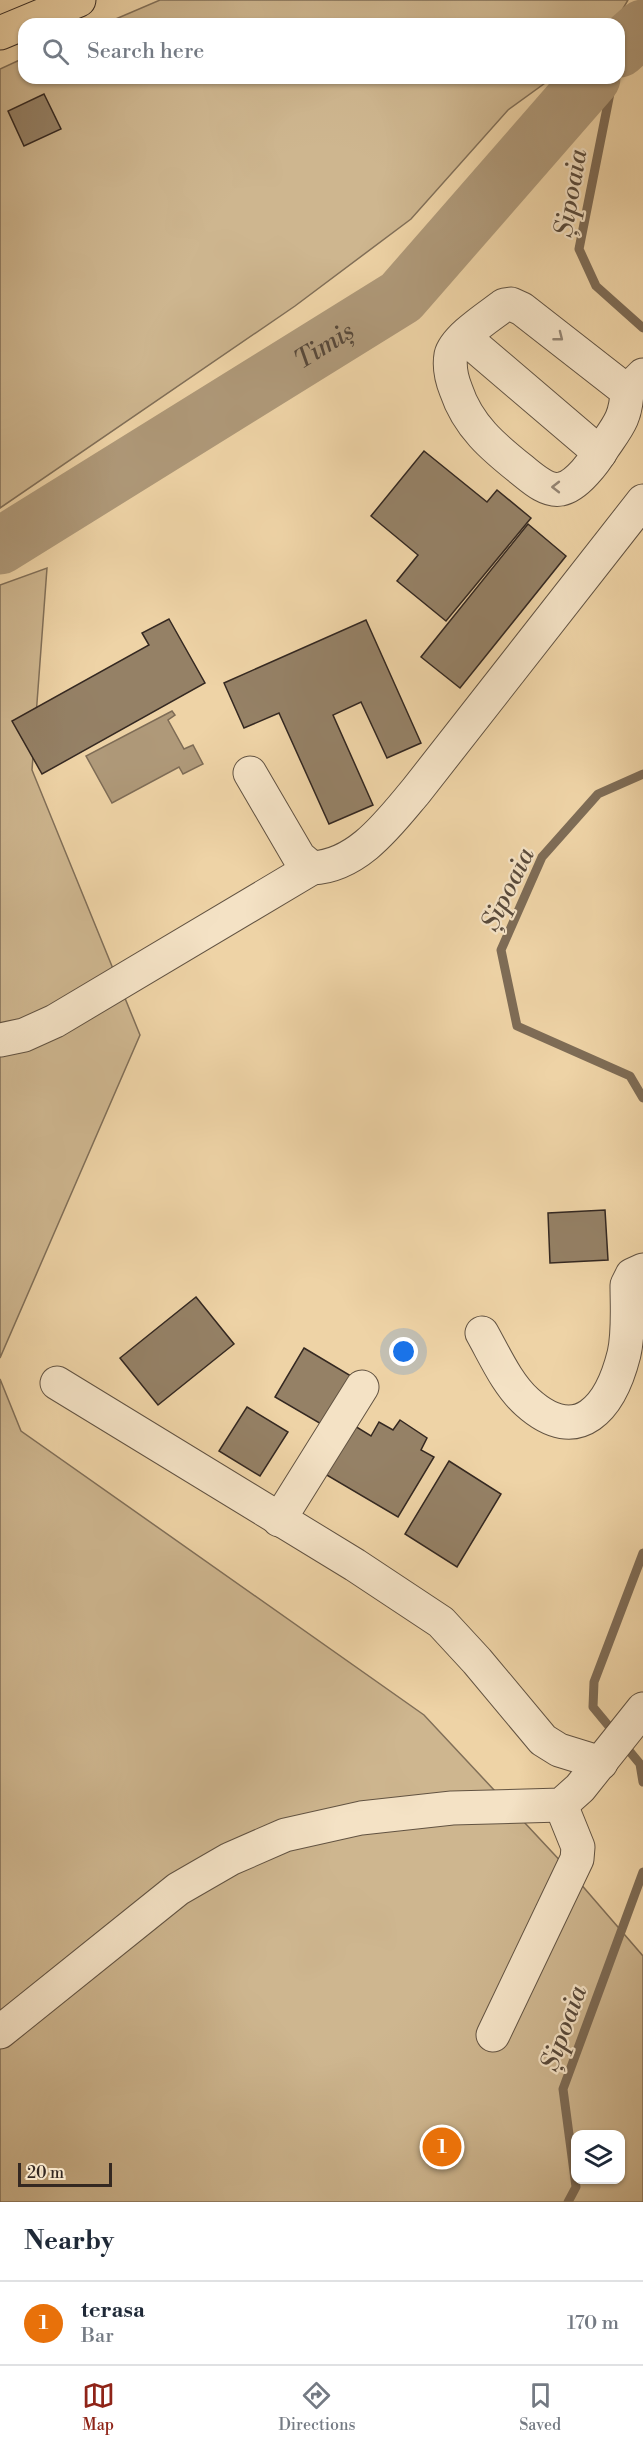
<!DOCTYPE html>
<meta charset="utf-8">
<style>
:root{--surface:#fff;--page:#f2f2f3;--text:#1f2937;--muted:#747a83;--line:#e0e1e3;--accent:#8f2418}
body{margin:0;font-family:"Libre Bodoni",serif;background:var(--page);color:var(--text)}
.controls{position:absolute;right:18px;bottom:18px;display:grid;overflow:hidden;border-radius:12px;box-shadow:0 2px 4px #0004}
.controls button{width:54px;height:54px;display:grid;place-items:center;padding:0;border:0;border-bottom:2px solid var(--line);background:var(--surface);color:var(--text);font:30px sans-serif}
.scale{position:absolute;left:18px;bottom:15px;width:94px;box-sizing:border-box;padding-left:6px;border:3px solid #342821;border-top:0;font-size:16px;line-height:21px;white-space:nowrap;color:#342821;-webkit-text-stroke:4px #f4e2c5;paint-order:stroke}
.you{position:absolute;left:404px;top:1352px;width:21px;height:21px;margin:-15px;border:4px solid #fff;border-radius:50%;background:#1a73e8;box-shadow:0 0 0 9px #1a73e833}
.badge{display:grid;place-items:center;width:39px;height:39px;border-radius:50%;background:var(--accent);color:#fff;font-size:20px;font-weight:700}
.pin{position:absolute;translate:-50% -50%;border:3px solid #fff;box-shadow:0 2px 6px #0006}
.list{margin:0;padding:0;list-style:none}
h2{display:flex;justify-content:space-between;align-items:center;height:78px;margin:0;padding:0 24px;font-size:26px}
h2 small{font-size:20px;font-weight:400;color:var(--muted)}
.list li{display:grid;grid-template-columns:39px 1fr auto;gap:18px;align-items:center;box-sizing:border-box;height:84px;padding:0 24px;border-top:2px solid var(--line)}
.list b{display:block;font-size:22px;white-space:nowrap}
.list p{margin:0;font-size:20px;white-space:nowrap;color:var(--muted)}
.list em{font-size:20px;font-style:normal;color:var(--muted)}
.icon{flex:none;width:33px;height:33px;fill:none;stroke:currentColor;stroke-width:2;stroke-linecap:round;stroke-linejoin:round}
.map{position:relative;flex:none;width:643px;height:2202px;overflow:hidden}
.search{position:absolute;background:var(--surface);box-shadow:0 2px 4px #0004;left:18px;right:18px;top:18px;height:66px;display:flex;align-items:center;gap:15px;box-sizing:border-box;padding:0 21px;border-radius:18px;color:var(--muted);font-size:22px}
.sheet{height:162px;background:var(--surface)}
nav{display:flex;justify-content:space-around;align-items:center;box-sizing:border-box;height:84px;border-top:2px solid var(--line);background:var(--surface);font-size:16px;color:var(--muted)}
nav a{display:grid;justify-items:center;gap:3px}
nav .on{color:var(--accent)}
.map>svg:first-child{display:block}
.green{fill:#ceb68f;stroke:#816f58;stroke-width:1.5;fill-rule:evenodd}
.water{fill:#af9979;stroke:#7e6c56;stroke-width:1.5}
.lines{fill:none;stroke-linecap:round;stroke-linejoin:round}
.stream{stroke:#7e6c56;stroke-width:9}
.river{stroke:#af9979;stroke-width:57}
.building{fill:#958166;stroke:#342821;stroke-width:1.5}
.minor-casing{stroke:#625342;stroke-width:35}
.highway-casing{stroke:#342821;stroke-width:35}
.minor{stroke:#f4e2c5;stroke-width:33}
.highway{stroke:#eed3a6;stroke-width:33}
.oneway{stroke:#948573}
.labels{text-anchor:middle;stroke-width:4.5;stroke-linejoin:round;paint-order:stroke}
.water-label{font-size:26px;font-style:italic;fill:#594a3b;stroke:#f4e2c5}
</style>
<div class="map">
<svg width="643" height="2202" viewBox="0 0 643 2202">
<rect width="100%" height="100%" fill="#eed3a6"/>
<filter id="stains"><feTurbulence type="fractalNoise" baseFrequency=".00333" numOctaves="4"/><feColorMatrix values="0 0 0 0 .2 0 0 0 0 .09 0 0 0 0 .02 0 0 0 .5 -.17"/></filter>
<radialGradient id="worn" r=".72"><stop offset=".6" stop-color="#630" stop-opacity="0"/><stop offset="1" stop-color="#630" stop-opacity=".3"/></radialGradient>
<g class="green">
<path d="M160 0H628L614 24H104Z"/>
<path d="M24 58V78H552L508 110 411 219 295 306 0 508V69Z"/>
<path d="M47 568 32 770 140 1035 0 1358V585Z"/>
<path d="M0 1379 21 1431 424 1715 566 1867 643 1956V2202H0ZM576 2134H620V2180H576Z"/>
</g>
<path class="water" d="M172 711 175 715 168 720 184 749 193 745 203 764 183 774 179 767 112 803 86 756Z"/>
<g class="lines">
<g class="stream">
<path d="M619 51V49"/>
<path d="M613 78 579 249 596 286 643 328"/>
<path d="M643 774 598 794 542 857 501 950 517 1026 630 1076 643 1098"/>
<path d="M643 1553 594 1682 593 1707 640 1764 643 1782"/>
<path d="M568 2202 576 2187 563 2089 643 1872"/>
</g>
<g class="river">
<path d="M619 49 643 28"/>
<path id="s1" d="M0 546 401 297 592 78"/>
</g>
</g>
<g class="building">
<path d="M44 94 61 129 24 146 8 111Z"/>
<path d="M424 451 487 502 497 490 531 518 446 621 397 581 418 555 371 516Z"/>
<path d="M528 524 566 556 460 688 421 657Z"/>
<path d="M169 619 205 683 42 774 12 721 149 645 142 633Z"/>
<path d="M366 620 421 743 387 758 361 702 333 715 373 805 329 824 279 713 244 728 224 683Z"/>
<path d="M605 1210 608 1260 550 1263 548 1213Z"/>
<path d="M196 1297 234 1344 158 1405 120 1358Z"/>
<path d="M304 1348 356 1379 328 1428 275 1397Z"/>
<path d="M247 1407 288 1432 260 1476 219 1451Z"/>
<path d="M400 1420 427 1438 421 1450 434 1457 398 1517 325 1474 355 1426 371 1436 379 1422 393 1430Z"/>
<path d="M449 1461 501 1494 457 1567 405 1534Z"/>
</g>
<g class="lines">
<defs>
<g id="minor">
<path d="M464 337 600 453"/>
<path d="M627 391 522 309 511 304 504 305C490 316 455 338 451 355 449 366 452 380 456 390 468 426 493 447 522 470 532 478 547 492 561 489 577 486 595 461 603 448 618 426 626 418 627 391L643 375"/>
<path d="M250 773 299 857 312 868C358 866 389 823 416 791L643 501"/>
<path d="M0 1040 24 1035 55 1021 312 868"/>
<path d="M482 1333C495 1356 507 1384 527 1402 579 1449 611 1406 624 1354 629 1332 627 1307 627 1285L632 1275 643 1270"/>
<path d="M57 1383 355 1565 441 1622 477 1661 543 1740 559 1750 601 1763"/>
<path d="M279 1520 362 1387"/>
<path d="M0 2032 178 1889 230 1859 285 1835 361 1818 452 1808 561 1805 580 1788 643 1709"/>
<path d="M493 2035 577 1859 578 1847 561 1805"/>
</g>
<path id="highway" d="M0 33 79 0"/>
</defs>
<use href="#minor" class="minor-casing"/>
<use href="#highway" class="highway-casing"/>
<use href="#minor" class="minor"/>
<use href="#highway" class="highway"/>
</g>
<defs><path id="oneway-chevron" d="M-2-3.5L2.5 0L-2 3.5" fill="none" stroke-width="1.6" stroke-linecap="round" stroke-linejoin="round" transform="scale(1.5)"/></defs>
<g class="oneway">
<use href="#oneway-chevron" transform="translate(559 337) rotate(38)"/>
<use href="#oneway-chevron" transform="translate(556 487) rotate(180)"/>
</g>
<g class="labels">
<g class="water-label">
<text transform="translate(570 193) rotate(-80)" y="9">Șipoaia</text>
<text dy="9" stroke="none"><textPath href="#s1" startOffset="381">Timiș</textPath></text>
<text transform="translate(507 889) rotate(-64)" y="9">Șipoaia</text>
<text transform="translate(563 2028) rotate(-70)" y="9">Șipoaia</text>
</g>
</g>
<rect width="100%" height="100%" filter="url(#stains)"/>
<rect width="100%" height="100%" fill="url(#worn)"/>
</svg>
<div class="controls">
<button><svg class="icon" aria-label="layers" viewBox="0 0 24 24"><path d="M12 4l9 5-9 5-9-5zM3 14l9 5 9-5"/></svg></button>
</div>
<div class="scale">20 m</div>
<div class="you"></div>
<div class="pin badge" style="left:442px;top:2147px;background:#e8710a">1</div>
<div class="search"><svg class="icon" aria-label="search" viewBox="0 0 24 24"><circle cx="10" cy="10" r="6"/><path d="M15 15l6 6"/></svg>Search here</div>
</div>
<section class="sheet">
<h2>Nearby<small></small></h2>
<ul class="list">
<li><span class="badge" style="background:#e8710a">1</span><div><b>terasa</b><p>Bar</p></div><em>170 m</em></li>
</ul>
</section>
<nav>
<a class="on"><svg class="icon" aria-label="map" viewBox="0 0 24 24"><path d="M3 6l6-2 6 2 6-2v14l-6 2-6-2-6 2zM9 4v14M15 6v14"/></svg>Map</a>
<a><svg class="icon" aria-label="directions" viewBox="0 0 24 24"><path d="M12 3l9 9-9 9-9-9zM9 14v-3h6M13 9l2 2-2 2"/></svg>Directions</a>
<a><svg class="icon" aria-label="saved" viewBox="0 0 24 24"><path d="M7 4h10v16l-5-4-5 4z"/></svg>Saved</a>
</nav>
